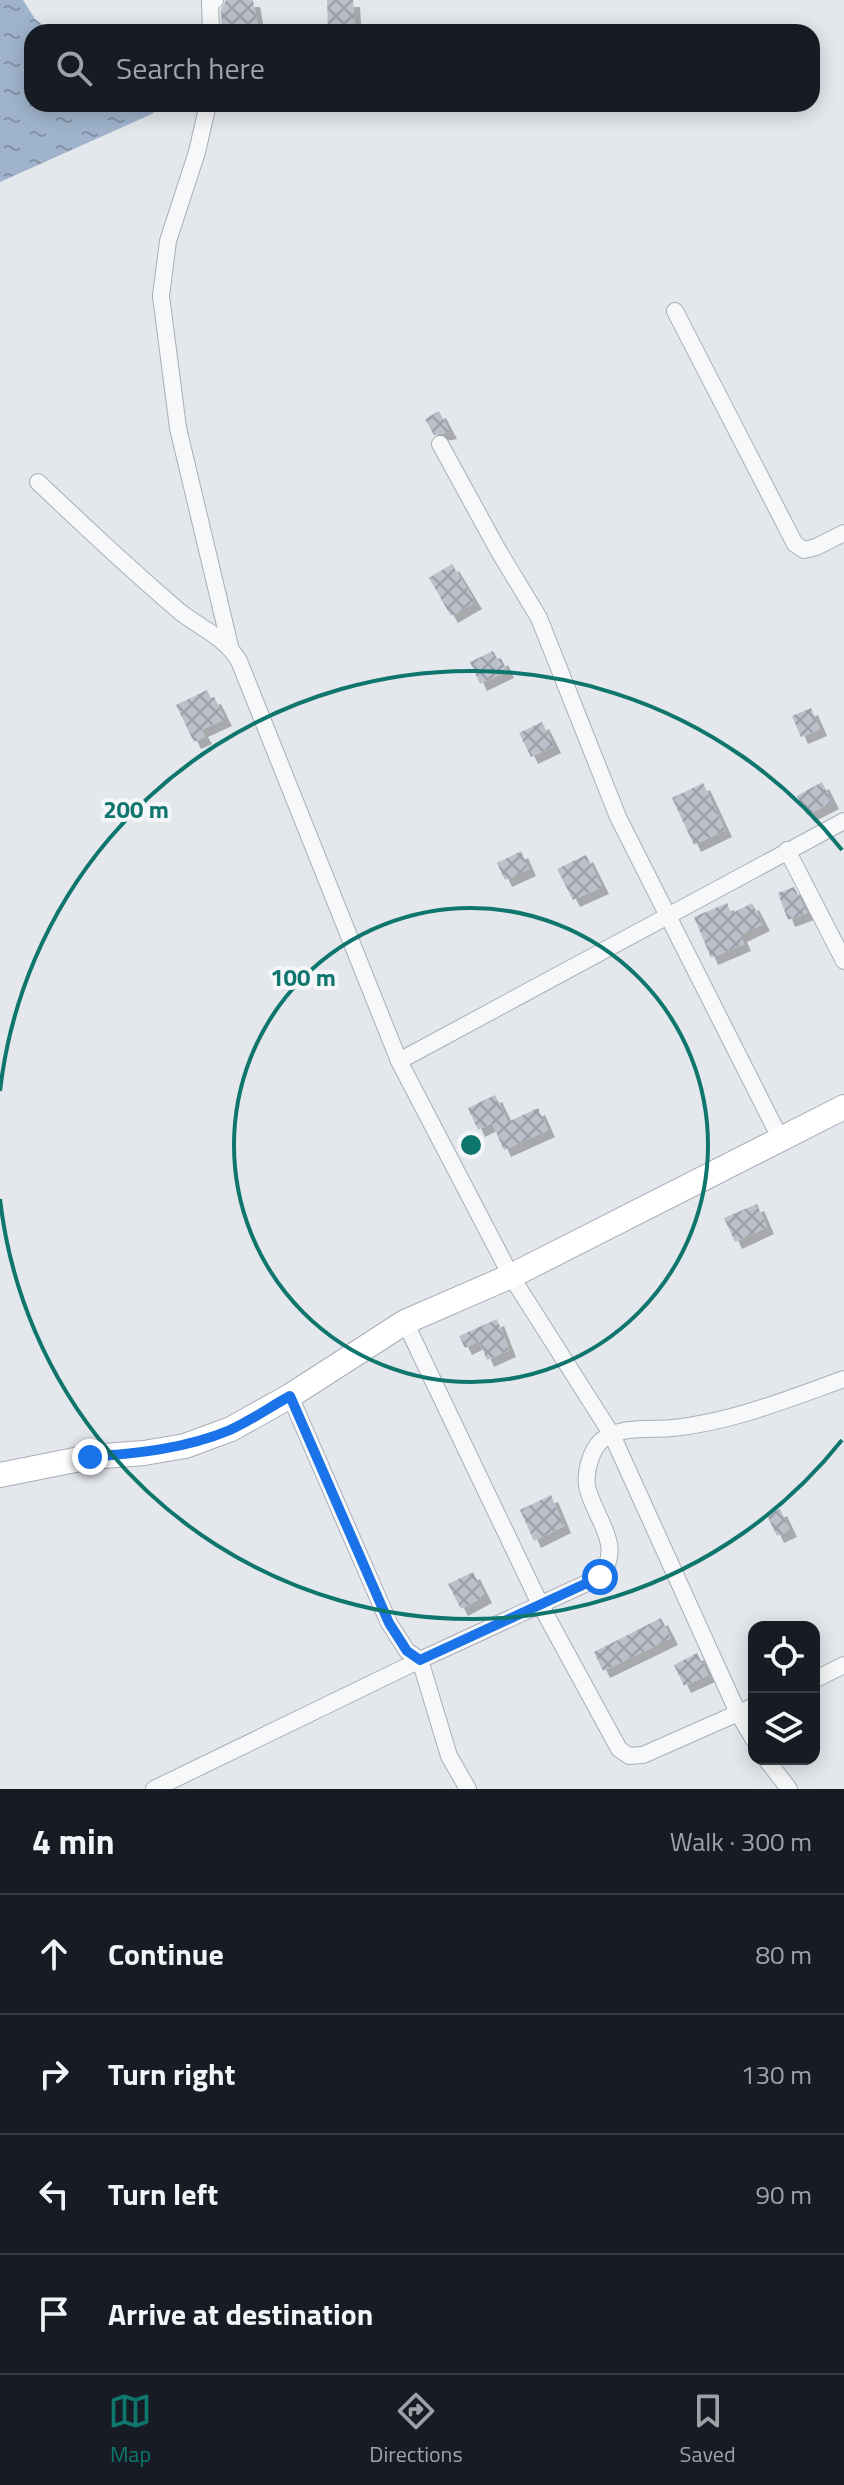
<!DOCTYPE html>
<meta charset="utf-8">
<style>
:root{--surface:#171b24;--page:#20242c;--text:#f1f3f6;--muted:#9ea1a6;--line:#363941;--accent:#0f766e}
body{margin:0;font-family:"Titillium Web",sans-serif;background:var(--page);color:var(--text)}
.controls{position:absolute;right:24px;bottom:24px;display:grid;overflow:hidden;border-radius:16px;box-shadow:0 4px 20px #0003}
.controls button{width:72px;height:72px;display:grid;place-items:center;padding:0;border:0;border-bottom:2px solid var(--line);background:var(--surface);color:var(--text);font:40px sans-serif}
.stop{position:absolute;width:24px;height:24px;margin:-18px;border:6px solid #1a73e8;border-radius:50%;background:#fff}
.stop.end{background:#1a73e8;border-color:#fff;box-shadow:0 2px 8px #0008}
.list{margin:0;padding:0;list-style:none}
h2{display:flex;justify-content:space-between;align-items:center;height:104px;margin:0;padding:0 32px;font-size:34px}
h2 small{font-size:26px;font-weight:400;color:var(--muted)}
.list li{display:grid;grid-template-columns:52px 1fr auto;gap:24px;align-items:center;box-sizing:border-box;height:120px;padding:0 32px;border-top:2px solid var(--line)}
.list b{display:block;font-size:30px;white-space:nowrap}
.list em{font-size:26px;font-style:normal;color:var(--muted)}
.icon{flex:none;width:44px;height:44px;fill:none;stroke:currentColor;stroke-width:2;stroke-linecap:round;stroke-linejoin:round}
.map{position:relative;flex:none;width:844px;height:1789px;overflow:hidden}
.search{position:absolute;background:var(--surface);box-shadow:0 4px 20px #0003;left:24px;right:24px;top:24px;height:88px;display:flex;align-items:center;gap:20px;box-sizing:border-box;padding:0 28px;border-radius:24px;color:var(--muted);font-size:30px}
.sheet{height:584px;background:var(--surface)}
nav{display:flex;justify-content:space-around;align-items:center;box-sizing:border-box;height:112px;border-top:2px solid var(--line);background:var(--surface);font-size:22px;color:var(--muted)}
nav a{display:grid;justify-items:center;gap:4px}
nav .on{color:var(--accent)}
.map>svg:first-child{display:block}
.water{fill:url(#water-ripples)}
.building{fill:url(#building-cross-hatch);filter:url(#shadow)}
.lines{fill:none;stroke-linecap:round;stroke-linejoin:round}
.street-casing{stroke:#a9aeb7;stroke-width:18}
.secondary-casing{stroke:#a9aeb7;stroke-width:26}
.street{stroke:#f7f8fa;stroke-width:16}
.secondary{stroke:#fff;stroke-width:24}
.route{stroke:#1a73e8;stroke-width:10}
.ring{fill:none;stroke:#0f766e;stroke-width:4}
.centre{fill:#0f766e;stroke:#f4f6f9;stroke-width:4}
.ring-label{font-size:24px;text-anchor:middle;font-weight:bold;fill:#0f766e;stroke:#f4f6f9;stroke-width:8;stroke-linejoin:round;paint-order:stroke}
</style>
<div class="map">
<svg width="844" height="1789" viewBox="0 0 844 1789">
<defs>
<pattern id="water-ripples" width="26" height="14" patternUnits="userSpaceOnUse" patternTransform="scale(2)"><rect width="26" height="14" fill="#9fb4cc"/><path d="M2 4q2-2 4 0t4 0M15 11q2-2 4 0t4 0" fill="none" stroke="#8293a7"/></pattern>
<pattern id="building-cross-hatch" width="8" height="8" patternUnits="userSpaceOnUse" patternTransform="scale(2)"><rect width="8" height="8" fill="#bbc0ca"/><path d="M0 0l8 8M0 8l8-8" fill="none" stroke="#989da6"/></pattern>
<filter id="shadow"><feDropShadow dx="7" dy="7" stdDeviation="0" flood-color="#0004"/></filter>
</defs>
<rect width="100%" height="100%" fill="#e4e7ec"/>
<path class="water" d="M0 0H23L35 19 51 32H32V104H143L154 113 0 182Z"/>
<g class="building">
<path d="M226 0H253L259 32H222L221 9Z"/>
<path d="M327 0H353L355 32H328Z"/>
<path d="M439 411 450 432 434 435 425 419Z"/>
<path d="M452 564 475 602 451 616 429 578Z"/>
<path d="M493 651 498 660 501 658 507 671 480 684 470 662Z"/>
<path d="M207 690 211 698 214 697 225 719 201 730 205 737 194 742 176 705Z"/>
<path d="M811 708 820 729 801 737 792 716Z"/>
<path d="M542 722 554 746 531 757 519 733Z"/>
<path d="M822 782 832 802 807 815 797 796Z"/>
<path d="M703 783 725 830 694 845 672 798Z"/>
<path d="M521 851 529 869 505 880 497 863Z"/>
<path d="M586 855 602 887 573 900 557 869Z"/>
<path d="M794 887 807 913 788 920 778 893Z"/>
<path d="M727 903 731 914 752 903 763 924 740 935 744 944 711 958 694 917Z"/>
<path d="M495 1095 508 1122 538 1108 548 1130 504 1150 492 1123 478 1130 468 1108Z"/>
<path d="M757 1204 767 1227 735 1242 724 1218Z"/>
<path d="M497 1319 509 1350 487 1360 479 1341 465 1348 459 1336Z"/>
<path d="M551 1495 564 1526 534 1541 520 1510Z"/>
<path d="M780 1509 790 1530 777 1536 767 1515Z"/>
<path d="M473 1572 485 1596 461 1609 448 1584Z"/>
<path d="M661 1618 671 1638 603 1671 594 1652Z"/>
<path d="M697 1653 708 1675 684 1686 674 1665Z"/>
</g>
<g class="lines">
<defs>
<g id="street">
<path d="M211 32 210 2 215 0"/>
<path d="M208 104 197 152 168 241 161 296 178 428 230 646"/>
<path d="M675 311 795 544 804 550 816 547 844 533"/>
<path d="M440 444 498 550 539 618 618 817 780 1138"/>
<path d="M38 482C84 526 130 569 179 611 200 628 225 637 239 661L399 1061 511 1276 612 1435 738 1713 754 1740"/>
<path d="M787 850 844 961"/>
<path d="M399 1061 844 821"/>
<path d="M405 1322 540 1604 619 1749 629 1756 643 1755 754 1706"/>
<path d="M814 1680 844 1665"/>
<path d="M766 1759 789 1789"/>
<path d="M154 1789 420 1660 407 1651 389 1623 290 1396"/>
<path d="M468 1789 449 1756 420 1660 600 1577C625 1544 594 1519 587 1486 585 1472 591 1450 601 1441 620 1425 651 1430 673 1428 732 1422 788 1399 844 1379"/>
</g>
<path id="secondary" d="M0 1475 90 1457 144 1453 185 1446 231 1429 290 1396 405 1322 511 1276 844 1107"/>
</defs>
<use href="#street" class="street-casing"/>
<use href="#secondary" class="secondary-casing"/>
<use href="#street" class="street"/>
<use href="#secondary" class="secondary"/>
</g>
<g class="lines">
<path class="route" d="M90 1457C138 1453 185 1449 230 1430 250 1421 270 1407 290 1396L389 1623 407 1651 420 1660 600 1577"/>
</g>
<g class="ring">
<circle cx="471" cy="1145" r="237"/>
<path d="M842 1440A474 474 0 0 1 0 1199M0 1091A474 474 0 0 1 842 850"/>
</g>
<circle cx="471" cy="1145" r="12" class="centre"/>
<g class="ring-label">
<text x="136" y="818">200 m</text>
<text x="303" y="986">100 m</text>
</g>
</svg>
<div class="controls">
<button><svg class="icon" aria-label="locate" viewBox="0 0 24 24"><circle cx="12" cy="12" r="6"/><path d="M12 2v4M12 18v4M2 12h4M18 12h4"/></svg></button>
<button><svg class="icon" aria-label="layers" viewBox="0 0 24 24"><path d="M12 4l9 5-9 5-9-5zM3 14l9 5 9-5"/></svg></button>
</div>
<div class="stop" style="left:600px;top:1577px"></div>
<div class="stop end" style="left:90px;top:1457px"></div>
<div class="search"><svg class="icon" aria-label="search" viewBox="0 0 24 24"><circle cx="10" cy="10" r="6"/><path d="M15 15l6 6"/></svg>Search here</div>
</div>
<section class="sheet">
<h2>4 min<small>Walk · 300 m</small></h2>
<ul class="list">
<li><svg class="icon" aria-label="ahead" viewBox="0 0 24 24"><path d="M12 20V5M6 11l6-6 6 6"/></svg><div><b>Continue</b></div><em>80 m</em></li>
<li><svg class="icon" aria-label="right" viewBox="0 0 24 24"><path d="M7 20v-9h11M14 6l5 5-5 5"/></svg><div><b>Turn right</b></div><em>130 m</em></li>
<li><svg class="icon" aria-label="left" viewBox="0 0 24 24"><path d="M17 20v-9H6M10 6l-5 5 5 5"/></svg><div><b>Turn left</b></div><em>90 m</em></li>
<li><svg class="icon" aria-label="arrive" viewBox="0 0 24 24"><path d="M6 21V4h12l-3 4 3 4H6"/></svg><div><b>Arrive at destination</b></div></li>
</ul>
</section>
<nav>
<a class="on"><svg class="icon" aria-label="map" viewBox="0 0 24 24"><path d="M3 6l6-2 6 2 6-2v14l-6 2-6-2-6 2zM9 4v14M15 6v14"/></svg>Map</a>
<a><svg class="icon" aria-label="directions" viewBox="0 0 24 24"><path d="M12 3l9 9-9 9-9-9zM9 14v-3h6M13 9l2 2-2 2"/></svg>Directions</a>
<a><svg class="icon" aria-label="saved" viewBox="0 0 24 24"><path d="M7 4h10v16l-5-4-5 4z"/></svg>Saved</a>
</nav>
